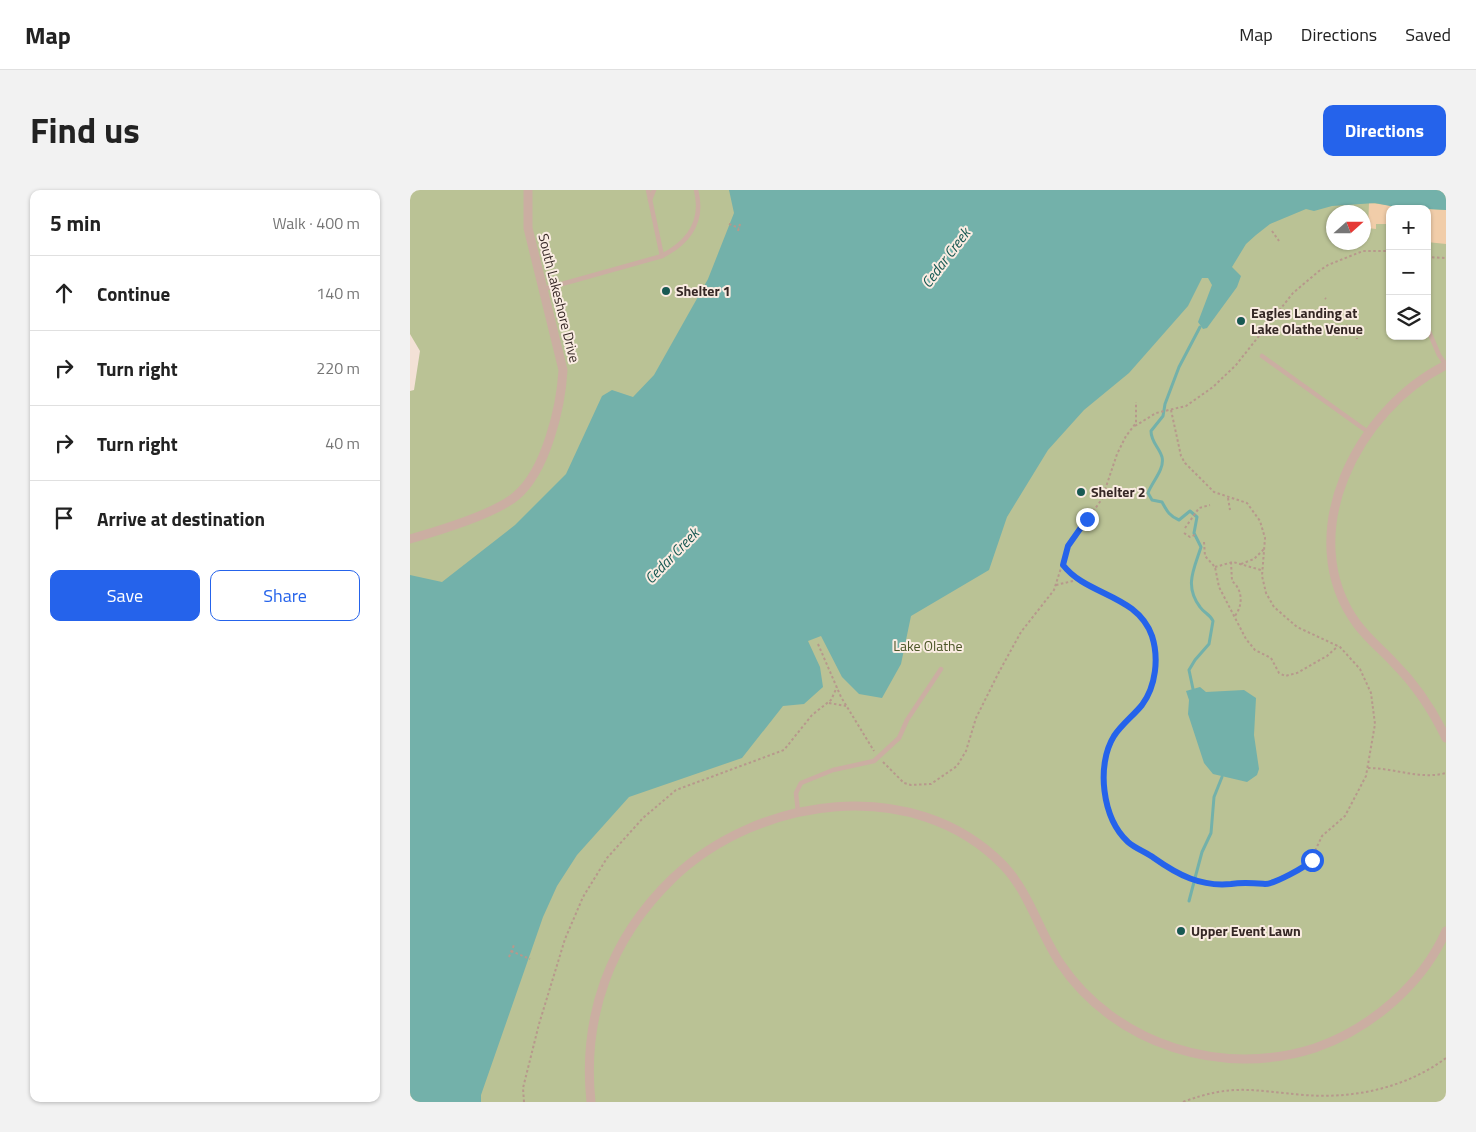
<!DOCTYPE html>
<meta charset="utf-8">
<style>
:root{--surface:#fff;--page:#f2f2f2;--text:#222;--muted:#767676;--line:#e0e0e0;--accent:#2563eb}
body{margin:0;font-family:"Titillium Web",sans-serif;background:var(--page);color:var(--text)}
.controls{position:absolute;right:15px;top:15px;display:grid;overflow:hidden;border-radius:10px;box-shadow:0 1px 4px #0004}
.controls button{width:45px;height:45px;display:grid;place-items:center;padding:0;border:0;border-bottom:1px solid var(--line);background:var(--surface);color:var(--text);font:25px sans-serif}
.compass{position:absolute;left:916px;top:15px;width:45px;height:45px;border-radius:50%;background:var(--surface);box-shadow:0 1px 4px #0004;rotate:69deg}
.stop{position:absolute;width:15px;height:15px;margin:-11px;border:4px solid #2563eb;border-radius:50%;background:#fff}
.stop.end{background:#2563eb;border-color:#fff;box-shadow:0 1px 5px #0008}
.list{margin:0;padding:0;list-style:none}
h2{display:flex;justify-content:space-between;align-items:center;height:65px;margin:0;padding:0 20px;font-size:21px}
h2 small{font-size:16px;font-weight:400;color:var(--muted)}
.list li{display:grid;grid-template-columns:32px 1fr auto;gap:15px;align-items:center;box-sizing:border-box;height:75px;padding:0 20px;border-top:1px solid var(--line)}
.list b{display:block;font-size:19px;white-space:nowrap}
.list em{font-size:16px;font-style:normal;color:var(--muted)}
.actions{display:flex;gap:10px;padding:15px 20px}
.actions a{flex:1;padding:11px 0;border:1px solid var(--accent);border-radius:10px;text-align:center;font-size:18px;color:var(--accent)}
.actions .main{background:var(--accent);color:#fff}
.icon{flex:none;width:28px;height:28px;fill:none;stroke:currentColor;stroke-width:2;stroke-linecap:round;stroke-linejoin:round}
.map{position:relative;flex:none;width:1036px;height:912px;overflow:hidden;border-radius:10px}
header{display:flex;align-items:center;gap:30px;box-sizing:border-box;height:70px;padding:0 25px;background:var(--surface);border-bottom:1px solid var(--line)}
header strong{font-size:24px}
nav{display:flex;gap:28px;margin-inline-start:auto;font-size:18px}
.intro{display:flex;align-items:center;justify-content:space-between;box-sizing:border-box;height:120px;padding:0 30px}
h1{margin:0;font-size:35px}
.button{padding:12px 22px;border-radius:10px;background:var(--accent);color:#fff;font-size:18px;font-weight:700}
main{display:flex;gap:30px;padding:0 30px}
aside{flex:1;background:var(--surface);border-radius:10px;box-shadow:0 1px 4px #0004}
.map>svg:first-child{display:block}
.green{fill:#bac295;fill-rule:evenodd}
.sand{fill:#f1cda9}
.water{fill:#73b1aa}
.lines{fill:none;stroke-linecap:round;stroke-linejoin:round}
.stream{stroke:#73b1aa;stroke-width:3}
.path{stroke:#b7988c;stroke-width:2;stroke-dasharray:2.5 2.5;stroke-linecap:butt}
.service{stroke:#cbaea2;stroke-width:4.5}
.minor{stroke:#cbaea2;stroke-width:9}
.route{stroke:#2563eb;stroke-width:6}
.poi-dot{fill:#185953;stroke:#faece2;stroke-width:2}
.labels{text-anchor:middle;stroke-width:4;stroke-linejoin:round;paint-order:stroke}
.poi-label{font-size:14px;font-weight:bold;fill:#352725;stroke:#faece2;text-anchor:start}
.street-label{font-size:14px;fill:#352725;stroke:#faece2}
.park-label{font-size:14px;fill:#4b5527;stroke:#faece2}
.water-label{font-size:15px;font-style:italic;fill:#185953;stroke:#faece2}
</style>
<header>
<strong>Map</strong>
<nav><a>Map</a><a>Directions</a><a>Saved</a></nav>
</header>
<div class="intro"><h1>Find us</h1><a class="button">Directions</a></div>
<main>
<aside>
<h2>5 min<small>Walk · 400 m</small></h2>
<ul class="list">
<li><svg class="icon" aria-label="ahead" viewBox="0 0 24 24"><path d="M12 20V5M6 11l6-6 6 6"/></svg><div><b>Continue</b></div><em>140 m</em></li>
<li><svg class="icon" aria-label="right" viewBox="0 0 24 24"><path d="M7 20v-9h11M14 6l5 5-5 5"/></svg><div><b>Turn right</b></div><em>220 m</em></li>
<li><svg class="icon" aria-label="right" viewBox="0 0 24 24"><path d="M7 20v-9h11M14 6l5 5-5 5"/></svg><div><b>Turn right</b></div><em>40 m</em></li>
<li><svg class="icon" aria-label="arrive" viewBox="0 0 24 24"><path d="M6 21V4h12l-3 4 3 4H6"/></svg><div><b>Arrive at destination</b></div></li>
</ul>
<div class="actions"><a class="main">Save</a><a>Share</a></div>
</aside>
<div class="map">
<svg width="1036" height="912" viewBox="0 0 1036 912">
<rect width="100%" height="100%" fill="#f3e1d6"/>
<path class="green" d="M0 0H1036V912H0V201L4 200 10 161 0 144ZM980 19H1017V146H980ZM924 22H954V52H924Z"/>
<g class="sand">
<path d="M959 13 1015 19H980V34H966V39L958 38Z"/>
<path d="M1017 19 1036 20V54L1017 52Z"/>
</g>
<g class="water">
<path d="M319 0H1036V20L985 17 965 13 922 16 904 21 896 19 860 34 846 45 836 54 822 77 831 86 827 97 797 138 793 139 788 132 802 95 798 88H792L778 116 719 183 674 220 638 260 597 327 579 380 501 426 491 474 472 508 449 504 432 487 411 446 398 451 410 477 413 497 394 514 373 516 332 568 219 607 167 665 147 696 133 727 71 905V912H0V385L32 392 105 335 156 284 192 206 202 200 223 207 244 185 298 89 324 23Z"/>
<path d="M790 497 796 502 834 500 846 508 844 545 849 579 847 585 837 592 803 584 794 573 778 524 779 510 776 501Z"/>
</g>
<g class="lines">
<g class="stream">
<path d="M783 499 779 480 785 470 799 454 803 431C800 424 794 423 790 417 774 396 784 379 791 357L784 343 787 327 780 321 769 330C759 326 757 321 752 312L742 310 738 303C742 292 755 279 752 267 749 257 741 252 741 241L753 226 755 214 769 177 790 137"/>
<path d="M785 688 792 662 801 643 804 607 812 587"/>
<path d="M779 711 784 692"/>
</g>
<g class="path">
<path d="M319 34 329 38"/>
<path d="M328 41 330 34"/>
<path d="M862 41 869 51"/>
<path d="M1017 67 1036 68"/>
<path d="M915 108 916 109"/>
<path d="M926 122 927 123"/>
<path d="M936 135 937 136"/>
<path d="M947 148V149"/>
<path d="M725 236 746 223 776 216 803 197 826 175 883 103 909 81 918 75 953 61H980"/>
<path d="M818 308 820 320"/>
<path d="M775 338 789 318 800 315"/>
<path d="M774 343 780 347 787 344"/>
<path d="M794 352 795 366 805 377 809 397 836 449 845 460 861 468 869 483 875 486 887 483 917 466 928 456"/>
<path d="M821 372 822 391C833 400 833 415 825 426"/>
<path d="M831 374 844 369 854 359"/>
<path d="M653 375 667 390 713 412 728 423 737 435 745 458 746 473 742 496 731 516 705 545 695 570V602L702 626 713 646 724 657 758 679 774 687 796 693H858L899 674 912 646 935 626 956 586 965 534 961 503 950 479 930 457 887 437 864 417 856 403 852 386 855 348 850 331 837 313 804 302 775 273 771 266 761 220"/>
<path d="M805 377 823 372 851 380"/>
<path d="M646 395 667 390"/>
<path d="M408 454 431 507 464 561"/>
<path d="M419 513 436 516"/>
<path d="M473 572 494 593 501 595 521 594 547 576 556 561 566 528 589 482 611 442 644 400 658 356 692 309 707 264 716 246 726 233V212"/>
<path d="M958 578C985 578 1010 590 1036 583"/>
<path d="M101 761 120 769"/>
<path d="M99 767 104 755"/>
<path d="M114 912 113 898 129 834 155 749 173 707 197 668 233 628 266 600 374 560 402 525 421 510 427 497"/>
<path d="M773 912C823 893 844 901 894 905 943 909 996 898 1036 868"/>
</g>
<g class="service">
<path d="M238 0 252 66C279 52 294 31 286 0"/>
<path d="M240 10 244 0"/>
<path d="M134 99 252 66"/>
<path d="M1017 137 1029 165 1036 175"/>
<path d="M852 166 958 242"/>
<path d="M388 622 386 603 391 593 423 580 464 571 489 548 497 530 531 479"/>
</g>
<g class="minor">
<path d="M1036 175C948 219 882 345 947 434 958 449 972 460 984 473 1005 494 1023 521 1036 548"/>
<path d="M0 349C28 341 85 324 106 306 136 281 151 217 153 180L118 38V0"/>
<path d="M181 912C172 827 200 749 262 689 348 606 504 584 593 675 620 703 629 742 650 773 705 855 812 888 905 858 960 839 1012 795 1036 741"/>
</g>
</g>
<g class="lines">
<path class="route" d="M677 329 658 356 653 375C677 406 727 404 742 446 749 468 746 496 732 515 723 526 712 534 704 546 686 575 692 628 718 652 726 659 736 662 744 668 768 685 791 697 821 694 833 692 843 693 855 694 864 694 896 677 902 670"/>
</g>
<g class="poi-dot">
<circle cx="256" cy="101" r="5"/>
<circle cx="831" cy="131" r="5"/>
<circle cx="671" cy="302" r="5"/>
<circle cx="771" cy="741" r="5"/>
</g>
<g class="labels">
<g class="poi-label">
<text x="266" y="106">Shelter 1</text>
<text x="841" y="128">Eagles Landing at<tspan x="841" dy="16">Lake Olathe Venue</tspan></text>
<text x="681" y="307">Shelter 2</text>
<text x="781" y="746">Upper Event Lawn</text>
</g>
<g class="street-label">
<text transform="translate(149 108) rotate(76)" y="5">South Lakeshore Drive</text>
</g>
<g class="park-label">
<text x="518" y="461">Lake Olathe</text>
</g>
<g class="water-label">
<text transform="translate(536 68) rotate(-53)" y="5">Cedar Creek</text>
<text transform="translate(262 366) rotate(-46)" y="5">Cedar Creek</text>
</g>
</g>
</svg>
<div class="controls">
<button>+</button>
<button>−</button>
<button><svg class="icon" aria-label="layers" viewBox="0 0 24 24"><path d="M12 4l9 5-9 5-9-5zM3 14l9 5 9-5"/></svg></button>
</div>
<svg class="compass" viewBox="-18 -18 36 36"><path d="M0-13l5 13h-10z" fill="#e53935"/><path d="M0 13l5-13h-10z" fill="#767676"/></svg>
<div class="stop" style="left:902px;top:670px"></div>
<div class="stop end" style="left:677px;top:329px"></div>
</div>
</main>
